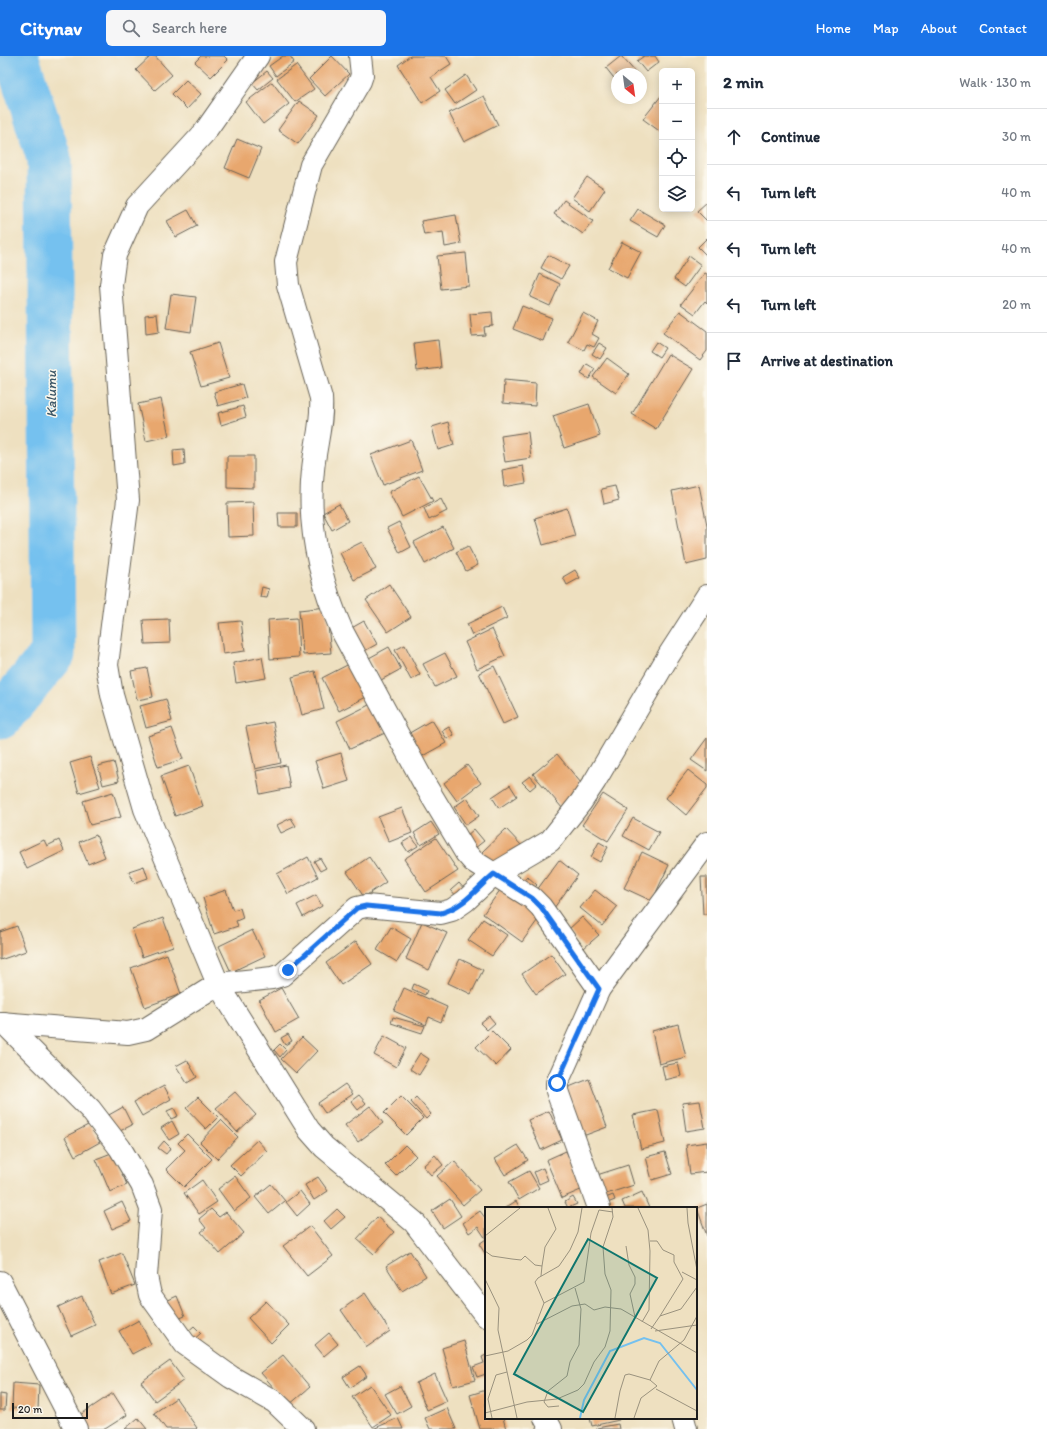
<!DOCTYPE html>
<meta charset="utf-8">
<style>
:root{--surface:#fff;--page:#f6f6f7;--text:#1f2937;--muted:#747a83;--line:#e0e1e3;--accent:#1a73e8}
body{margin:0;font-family:Itim,sans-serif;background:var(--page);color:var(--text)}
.controls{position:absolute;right:12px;top:12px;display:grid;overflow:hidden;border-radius:6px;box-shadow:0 2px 10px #0003}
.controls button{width:36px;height:36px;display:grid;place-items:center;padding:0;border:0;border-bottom:1px solid var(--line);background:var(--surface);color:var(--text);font:20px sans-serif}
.compass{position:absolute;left:611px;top:12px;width:36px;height:36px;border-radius:50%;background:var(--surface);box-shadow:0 2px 10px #0003;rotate:151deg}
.scale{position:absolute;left:12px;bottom:10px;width:76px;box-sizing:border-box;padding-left:4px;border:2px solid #1c1c1c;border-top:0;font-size:11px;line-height:14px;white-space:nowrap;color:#1c1c1c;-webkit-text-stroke:3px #fbf7ec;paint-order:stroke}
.stop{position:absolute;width:12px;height:12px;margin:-9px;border:3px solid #1a73e8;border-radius:50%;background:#fff}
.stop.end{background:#1a73e8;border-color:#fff;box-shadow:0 1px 4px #0008}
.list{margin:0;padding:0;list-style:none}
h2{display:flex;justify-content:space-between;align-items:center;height:52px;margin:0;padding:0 16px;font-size:17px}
h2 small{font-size:13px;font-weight:400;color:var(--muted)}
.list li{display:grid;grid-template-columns:26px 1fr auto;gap:12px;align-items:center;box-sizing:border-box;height:56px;padding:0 16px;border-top:1px solid var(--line)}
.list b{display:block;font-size:15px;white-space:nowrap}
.list em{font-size:13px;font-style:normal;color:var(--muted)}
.icon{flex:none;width:22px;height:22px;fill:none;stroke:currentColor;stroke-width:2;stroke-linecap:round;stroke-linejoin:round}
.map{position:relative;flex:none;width:707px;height:1373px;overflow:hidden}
header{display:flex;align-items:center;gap:24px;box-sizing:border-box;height:56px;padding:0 20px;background:var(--accent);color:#fff}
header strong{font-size:19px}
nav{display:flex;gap:22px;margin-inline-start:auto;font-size:14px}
.search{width:280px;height:36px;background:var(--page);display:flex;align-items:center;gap:10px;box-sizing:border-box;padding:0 14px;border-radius:6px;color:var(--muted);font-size:15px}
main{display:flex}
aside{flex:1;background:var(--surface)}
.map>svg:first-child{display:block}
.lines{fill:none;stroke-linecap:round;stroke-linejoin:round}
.river{stroke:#75c1ef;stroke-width:45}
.building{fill:#e8a76e}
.street-casing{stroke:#666155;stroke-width:24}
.street{stroke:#fff;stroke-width:22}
.route{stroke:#1a73e8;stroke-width:5}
.labels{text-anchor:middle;stroke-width:3;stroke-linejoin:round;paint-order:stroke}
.water-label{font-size:14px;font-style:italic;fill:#3b5666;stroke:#fbf7ec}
.inset-river{fill:none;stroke:#75c1ef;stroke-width:2}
.inset-road{fill:none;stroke:#9a927e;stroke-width:1}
.view{fill:#0f766e;fill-opacity:0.15;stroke:#0f766e;stroke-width:2}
.inset-edge{fill:none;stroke:#1c1c1c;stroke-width:2}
</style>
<header>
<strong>Citynav</strong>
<div class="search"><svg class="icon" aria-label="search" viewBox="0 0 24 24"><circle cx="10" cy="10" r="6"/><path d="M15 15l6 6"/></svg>Search here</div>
<nav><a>Home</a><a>Map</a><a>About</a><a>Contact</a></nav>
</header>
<main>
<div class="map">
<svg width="707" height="1373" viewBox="0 0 707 1373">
<rect width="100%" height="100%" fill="#fbf7ec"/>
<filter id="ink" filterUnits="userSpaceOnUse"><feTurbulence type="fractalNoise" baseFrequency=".025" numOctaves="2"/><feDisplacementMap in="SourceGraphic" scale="8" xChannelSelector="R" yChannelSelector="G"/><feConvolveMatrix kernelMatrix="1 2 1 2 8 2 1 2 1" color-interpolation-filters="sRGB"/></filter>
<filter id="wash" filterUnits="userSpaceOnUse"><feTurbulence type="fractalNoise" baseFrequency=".012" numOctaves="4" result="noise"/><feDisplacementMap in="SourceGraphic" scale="16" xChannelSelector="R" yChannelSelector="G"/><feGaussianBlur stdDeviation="0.9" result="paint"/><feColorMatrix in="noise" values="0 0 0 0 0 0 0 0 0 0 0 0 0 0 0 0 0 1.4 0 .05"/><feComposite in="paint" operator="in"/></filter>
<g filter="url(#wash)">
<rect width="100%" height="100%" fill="#eee0c0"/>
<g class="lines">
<path class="river" d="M0 661 53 598 49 102 16 0"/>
</g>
<g id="blocks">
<g class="building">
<path d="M151 0H155L172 19 155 34 136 14Z"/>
<path d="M201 0H224L228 4 211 21 195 6Z"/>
<path d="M283 0H290L294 6 276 20 269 10Z"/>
<path d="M332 0 349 18 325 40 309 23Z"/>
<path d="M410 0H446L451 8 431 21 440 35 422 47 398 9Z"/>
<path d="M621 0 637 18H617V26L606 12Z"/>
<path d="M644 0H655L659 6 646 16 637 5Z"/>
<path d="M296 9 314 33 295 46 277 23Z"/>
<path d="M267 15 273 22 258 34 252 27Z"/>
<path d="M466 19 476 34 455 48 445 34Z"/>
<path d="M186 24 201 38 187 53 172 38Z"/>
<path d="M272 26 289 48 263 68 246 46Z"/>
<path d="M484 40 498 69 464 86 449 57Z"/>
<path d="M661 40 662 41V77L643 63Z"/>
<path d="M299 45 319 59 298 88 278 74Z"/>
<path d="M237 83 261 93 249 122 225 112Z"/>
<path d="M587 121 605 133 590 155 572 142Z"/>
<path d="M564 144 593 165 583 178 554 158Z"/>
<path d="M707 146V165L697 155Z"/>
<path d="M638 153 665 169 658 181 630 165Z"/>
<path d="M188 154 197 170 176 181 167 165Z"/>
<path d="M456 159 461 188 445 191 443 176 424 179 421 165Z"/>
<path d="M707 182V200L698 191Z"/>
<path d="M622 186 641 196 627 222 608 212Z"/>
<path d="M466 197 469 230 441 233 437 200Z"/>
<path d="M548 199 569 210 561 223 541 212Z"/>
<path d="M689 200 701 209 685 231 674 223Z"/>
<path d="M705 217 707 218V247L705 245 695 258 681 248Z"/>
<path d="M540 218 560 228 550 250 530 241Z"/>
<path d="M171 238 196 241 191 276 166 272Z"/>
<path d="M522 250 552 262 543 285 513 273Z"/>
<path d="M680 255 707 275V295L700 304 663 277Z"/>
<path d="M492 256 493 270 484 271 485 279 472 280 470 258Z"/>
<path d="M583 257 598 265 592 278 599 282 594 291 587 288 584 294 568 286Z"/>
<path d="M157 258 159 276 146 278 145 259Z"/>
<path d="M438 284 441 312 417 315 414 287Z"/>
<path d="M656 286 665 292 659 301 650 295Z"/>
<path d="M218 287 229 322 201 330 190 296Z"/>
<path d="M599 287 607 292 600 303 592 298Z"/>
<path d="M668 298 693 313 656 373 632 358Z"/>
<path d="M607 302 629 318 616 337 593 321Z"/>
<path d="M587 308 595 313 589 323 581 318Z"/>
<path d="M504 324 536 327 535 350 503 347Z"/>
<path d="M242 328 246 342 218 350 214 336Z"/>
<path d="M161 343 169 380 146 385 138 348Z"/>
<path d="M589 348 600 380 564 392 553 360Z"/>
<path d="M243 350 246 361 221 369 218 357Z"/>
<path d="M448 366 454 389 438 394 432 371Z"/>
<path d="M528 376 531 402 505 406 501 380Z"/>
<path d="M411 384 422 414 383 429 371 399Z"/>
<path d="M184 393 185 408 174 410 173 394Z"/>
<path d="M227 400H254V432L227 431Z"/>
<path d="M523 410 526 427 504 431 502 414Z"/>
<path d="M419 420 433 445 402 461 389 436Z"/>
<path d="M699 429 707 469V504L686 509 672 435Z"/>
<path d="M615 430 619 444 604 448 601 433Z"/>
<path d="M441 443 447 455 429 464 424 452Z"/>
<path d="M253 446 254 480 228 481 227 447Z"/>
<path d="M339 448 348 465 332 474 323 457Z"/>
<path d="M567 452 575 480 543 489 535 462Z"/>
<path d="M278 457H297V471H279Z"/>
<path d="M399 466 411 491 400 497 387 472Z"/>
<path d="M443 471 454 492 425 508 414 486Z"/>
<path d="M362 486 376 513 354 524 340 497Z"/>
<path d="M468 490 478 509 466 515 456 496Z"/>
<path d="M575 514 580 522 567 529 563 521Z"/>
<path d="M389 528 411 561 388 576 366 544Z"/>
<path d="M262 531 269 533 267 542 260 541Z"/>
<path d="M326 551 331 597 303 599 299 554Z"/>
<path d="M502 551 507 562 472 579 467 568Z"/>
<path d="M297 562 299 601 270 603 268 564Z"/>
<path d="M169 563 170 587 145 588 143 564Z"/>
<path d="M241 565 245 595 223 598 219 567Z"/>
<path d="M364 565 377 588 361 597 348 574Z"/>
<path d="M492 573 505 600 477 613 465 586Z"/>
<path d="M405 589 420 619 411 624 395 594Z"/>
<path d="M389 591 401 613 381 624 369 602Z"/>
<path d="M445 597 457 620 435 631 423 608Z"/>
<path d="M262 601 266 622 236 627 233 607Z"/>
<path d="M353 606 370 639 339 655 322 622Z"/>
<path d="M494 610 518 661 503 668 479 617Z"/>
<path d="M147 612 153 641 137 644 131 615Z"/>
<path d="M315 615 324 653 302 659 292 621Z"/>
<path d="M166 643 172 665 146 672 140 650Z"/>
<path d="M371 648 385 677 350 693 337 665Z"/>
<path d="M432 664 446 687 419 702 406 679Z"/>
<path d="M273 666 281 707 255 713 246 671Z"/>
<path d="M449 671 454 679 447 683 442 675Z"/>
<path d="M172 672 183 703 158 711 148 680Z"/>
<path d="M707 682V715L691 704Z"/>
<path d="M341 697 349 725 324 733 315 705Z"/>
<path d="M557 698 586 733 563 753 533 718Z"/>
<path d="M90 701 100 731 79 737 70 707Z"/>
<path d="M114 706 119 725 103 729 98 710Z"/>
<path d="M286 709 290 732 260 738 256 715Z"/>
<path d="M467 709 481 727 457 745 444 727Z"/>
<path d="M189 710 203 750 175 760 161 720Z"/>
<path d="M688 714 707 729V732L686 759 666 742Z"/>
<path d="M530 720 537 728 530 734 522 726Z"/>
<path d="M510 729 517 740 499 752 492 741Z"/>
<path d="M113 736 121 761 90 769 83 745Z"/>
<path d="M603 738 628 754 608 785 582 769Z"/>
<path d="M467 742 479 760 466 769 454 751Z"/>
<path d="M402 752 412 777 389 786 378 761Z"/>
<path d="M291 762 296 770 281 777 277 769Z"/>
<path d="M633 762 659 776 649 794 623 780Z"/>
<path d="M431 766 439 778 421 789 414 777Z"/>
<path d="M474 773 484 785 475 792 465 781Z"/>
<path d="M506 773 522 790 499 813 482 796Z"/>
<path d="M96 779 105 801 88 808 79 786Z"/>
<path d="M412 781 418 790 408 796 402 787Z"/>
<path d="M436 782 458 815 426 836 404 803Z"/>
<path d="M44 784 47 790 59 784 64 795 27 813 19 796Z"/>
<path d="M599 786 608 791 600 806 591 801Z"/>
<path d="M642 796 669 809 652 845 624 832Z"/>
<path d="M308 801 318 821 288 838 277 818Z"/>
<path d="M369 801 386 826 364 841 347 816Z"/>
<path d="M320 802 326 812 320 815 314 805Z"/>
<path d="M559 804 578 819 554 852 534 838Z"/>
<path d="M144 810 148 822 134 827 129 815Z"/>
<path d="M527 820 537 829 528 838 519 829Z"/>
<path d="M701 821H707V858H703Z"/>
<path d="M459 827 466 835 458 842 451 834Z"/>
<path d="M503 830 542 858 522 886 483 858Z"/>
<path d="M226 834 233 854 240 852 243 862 236 865 238 870 214 878 203 842Z"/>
<path d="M595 834 617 851 602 870 580 852Z"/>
<path d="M316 839 322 850 303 861 297 849Z"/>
<path d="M582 861 599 879 584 892 568 874Z"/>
<path d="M163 862 173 890 142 901 132 873Z"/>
<path d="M483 863 507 879 492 900 468 884Z"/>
<path d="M422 866 447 877 429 914 406 903Z"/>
<path d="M17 870 26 895 0 904V876Z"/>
<path d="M391 871 411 883 397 906 377 894Z"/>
<path d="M252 874 265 900 231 916 219 890Z"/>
<path d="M356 885 372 908 341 929 326 907Z"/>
<path d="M167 898 181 938 145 951 131 912Z"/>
<path d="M551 898 565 918 536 938 522 918Z"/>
<path d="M460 903 483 914 471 938 448 927Z"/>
<path d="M414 928 427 934 425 939 412 933Z"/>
<path d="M281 932 299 963 276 976 259 944Z"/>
<path d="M404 932 447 951 441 966 429 961 426 969 394 955Z"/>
<path d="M489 960 495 967 487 974 480 967Z"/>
<path d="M393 961 425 970 422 977 391 967Z"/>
<path d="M678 968 686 1001 659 1008 652 975Z"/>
<path d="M492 975 511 994 496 1010 476 991Z"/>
<path d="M288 978 292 985 285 989 281 982Z"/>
<path d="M384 980 406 992 396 1011 374 999Z"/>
<path d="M302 981 317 995 296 1017 281 1003Z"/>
<path d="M280 988 286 994 280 1001 274 994Z"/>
<path d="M420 997 429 1003 419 1019 410 1013Z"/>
<path d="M187 1004 197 1021 187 1027 176 1010Z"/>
<path d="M678 1007 681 1020 665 1024 662 1010Z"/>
<path d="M589 1023 607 1071 583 1080 564 1033Z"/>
<path d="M345 1028 353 1038 325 1057 318 1047Z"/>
<path d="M164 1030 171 1043 142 1060 134 1046Z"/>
<path d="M235 1036 256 1059 237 1076 216 1052Z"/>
<path d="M359 1039 366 1047 358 1054 351 1045Z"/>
<path d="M401 1040 423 1062 406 1079 384 1057Z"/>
<path d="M198 1041 218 1061 206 1073 186 1052Z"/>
<path d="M416 1041 431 1058 426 1063 411 1046Z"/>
<path d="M700 1045 705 1072 686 1075 682 1047Z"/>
<path d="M370 1050 383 1067 358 1086 345 1069Z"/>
<path d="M123 1051 132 1069 116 1077 107 1060Z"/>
<path d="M174 1052 178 1060 171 1063 167 1055Z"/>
<path d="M658 1054 665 1087 641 1093 633 1059Z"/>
<path d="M549 1055 562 1084 541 1094 528 1064Z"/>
<path d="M221 1064 238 1081 217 1103 200 1086Z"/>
<path d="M172 1065 179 1078 169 1084 161 1072Z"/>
<path d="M90 1068 100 1086 75 1100 65 1081Z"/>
<path d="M187 1078 212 1103 184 1131 166 1113 185 1094 178 1087Z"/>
<path d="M257 1084 267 1095 241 1120 230 1109Z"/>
<path d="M164 1085 171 1092 166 1098 158 1092Z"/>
<path d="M707 1086V1116L690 1118 686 1089Z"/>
<path d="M405 1089 416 1100 396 1120 385 1109Z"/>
<path d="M518 1089 528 1104 505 1119 495 1103Z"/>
<path d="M566 1095 583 1133 562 1142 546 1104Z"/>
<path d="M114 1096 127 1129 110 1136 96 1103Z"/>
<path d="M665 1096 672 1118 652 1124 646 1101Z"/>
<path d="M435 1099 443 1109 431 1119 423 1110Z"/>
<path d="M454 1105 480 1134 463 1149 437 1120Z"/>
<path d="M628 1109 634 1129 603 1139 597 1119Z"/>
<path d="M543 1112 548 1124 539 1128 534 1116Z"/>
<path d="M529 1115 539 1132 519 1144 509 1126Z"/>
<path d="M235 1120 251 1142 234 1155 218 1133Z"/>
<path d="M318 1121 328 1135 314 1144 305 1129Z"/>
<path d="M202 1124 217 1146 199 1158 184 1137Z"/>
<path d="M271 1128 285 1145 269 1158 255 1141Z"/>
<path d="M300 1135 310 1148 297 1160 286 1146Z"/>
<path d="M642 1136 649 1152H625L622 1145Z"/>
<path d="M613 1139 615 1144 605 1148 603 1143Z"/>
<path d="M573 1141 577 1148 568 1152 565 1146Z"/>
<path d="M450 1143 461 1160 443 1172 432 1155Z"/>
<path d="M516 1145 520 1152H505Z"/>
<path d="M122 1146 131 1165 112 1173 104 1155Z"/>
<path d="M707 1148V1180L697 1152Z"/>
<path d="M211 1153 219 1161 226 1156 244 1177 220 1198 201 1176 206 1172 199 1163Z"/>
<path d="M337 1153 345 1161 331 1173 324 1165Z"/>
<path d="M480 1155 486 1163V1183L478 1171 469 1177 463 1167Z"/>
<path d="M377 1161 394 1176 374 1198 357 1183Z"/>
<path d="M310 1170 333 1200 307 1220 283 1190Z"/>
<path d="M486 1183V1199L479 1188Z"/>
<path d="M410 1195 426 1220 402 1235 386 1210Z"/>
<path d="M122 1197 135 1229 111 1238 99 1206Z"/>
<path d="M365 1237 390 1275 367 1291 341 1254Z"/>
<path d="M82 1240 95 1269 71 1280 58 1251Z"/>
<path d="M177 1240 185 1260 173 1265 164 1246Z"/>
<path d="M266 1245 289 1269 271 1287 248 1262Z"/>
<path d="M139 1264 151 1288 132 1298 119 1275Z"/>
<path d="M194 1270 201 1277 192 1285 185 1278Z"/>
<path d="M329 1277 338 1288 324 1300 315 1289Z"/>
<path d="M464 1285 475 1324 453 1330 442 1292Z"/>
<path d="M283 1299 310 1331 289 1349 261 1317Z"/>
<path d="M486 1299V1318L477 1321 473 1311 484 1307 482 1301Z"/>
<path d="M170 1305 184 1324 155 1345 141 1326Z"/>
<path d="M360 1310 367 1320 350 1332 343 1321Z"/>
<path d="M435 1318 447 1345 427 1354 416 1327Z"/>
<path d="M13 1327 39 1329 38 1354 12 1352Z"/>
<path d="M370 1329 391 1359 373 1371 352 1341Z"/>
<path d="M400 1330 411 1350 397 1358 385 1338Z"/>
<path d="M486 1334V1362H503L506 1373H480L470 1339Z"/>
<path d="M113 1337 127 1359 105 1373H85L77 1361Z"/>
<path d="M0 1338 6 1339 5 1354H0Z"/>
<path d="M176 1342 197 1372 196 1373H166L154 1357Z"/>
<path d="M447 1352 456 1373H430L425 1362Z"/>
<path d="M138 1362 147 1373H125Z"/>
<path d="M398 1362 403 1373H373Z"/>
<path d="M590 1362H619V1364L592 1370Z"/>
<path d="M618 1368 619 1373H597V1372Z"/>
</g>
</g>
</g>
<g filter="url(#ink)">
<use href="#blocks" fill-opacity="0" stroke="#666155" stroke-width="1"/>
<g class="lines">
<defs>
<g id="street">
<path d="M258 0 204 77 137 150 115 199 111 229 128 444 107 609 112 639 145 753 218 928 309 1074 324 1091 414 1166 486 1260"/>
<path d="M360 0 362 19 360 25 311 109 286 206 288 229 321 342C323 366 315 390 313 414 307 469 320 525 342 575L424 727 466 797 473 805 532 842 541 851 599 933"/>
<path d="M0 967 128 977 146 973 218 928 272 922 282 919 357 852 366 850 441 857 452 854 465 845 494 818 550 785 581 746 595 725 669 599 707 540"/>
<path d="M4 967 90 1053 120 1092 142 1129 151 1153 146 1220 150 1239 185 1288 231 1321 275 1346 303 1373"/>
<path d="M599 1152 557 1035V1027L599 933 707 787"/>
<path d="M0 1226 76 1373"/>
<path d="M545 1362 551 1373"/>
<path d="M683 1362 686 1373"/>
</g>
</defs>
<use href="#street" class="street-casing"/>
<use href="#street" class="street"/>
</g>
</g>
<g class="lines" filter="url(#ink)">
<path class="route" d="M288 914 357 852 366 850 441 857C464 851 477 832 494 818L532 842 541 851 599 933 557 1027"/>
</g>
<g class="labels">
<g class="water-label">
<text transform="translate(51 338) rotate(-90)" y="5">Kalumu</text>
</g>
</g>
<g transform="translate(485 1151)">
<rect width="212" height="212" fill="#eee0c0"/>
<path class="inset-river" d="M95 211 99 193 125 144 159 131 175 136 212 183"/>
<path class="inset-road" d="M153 1 163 23 165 44 164 103 157 115M202 1 203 16 212 63M0 29 35 1M165 34H172L178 43 189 48V55L198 72 175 109M141 39 144 58 150 70V77L145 87 150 110M0 44 7 49 27 52 36 53 40 49 50 58 57 59 56 69M57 59 60 40 71 22 63 1M197 65 212 73M0 72 14 101 13 123 32 211M59 96 50 75 53 71 74 59 85 43 93 25 97 1M52 117 87 99 100 97 109 103 120 100 136 102 212 146M166 122 175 109 196 102 212 80M170 124 212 118M0 149 23 144 42 133 47 128 59 96 99 75 106 26 114 3 128 5M165 173 174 154 199 133 212 109M171 182 212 204M59 195 63 184 82 169 85 155 94 138 96 102 90 81M59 195 63 200 74 199M0 206 42 195 72 192 93 183 99 177 109 155 120 140 125 124 126 83 120 67 118 40 128 10 127 1M7 211 3 192 11 168 22 165M130 211 135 184 140 168 144 167 165 173 172 179 156 191 149 211"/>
<path class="view" d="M103 32 172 71 98 205 29 167Z"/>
<rect width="212" height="212" class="inset-edge"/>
</g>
</svg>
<div class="controls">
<button>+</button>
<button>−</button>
<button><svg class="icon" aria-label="locate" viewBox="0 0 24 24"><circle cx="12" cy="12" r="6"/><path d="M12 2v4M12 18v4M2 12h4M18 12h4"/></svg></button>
<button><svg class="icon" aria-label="layers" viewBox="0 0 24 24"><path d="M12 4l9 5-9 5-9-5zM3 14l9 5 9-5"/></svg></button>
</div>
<svg class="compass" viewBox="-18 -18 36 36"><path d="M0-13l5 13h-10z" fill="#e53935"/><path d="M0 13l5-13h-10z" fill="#747a83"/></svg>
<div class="scale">20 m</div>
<div class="stop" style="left:557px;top:1027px"></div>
<div class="stop end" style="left:288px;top:914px"></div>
</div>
<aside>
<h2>2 min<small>Walk · 130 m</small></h2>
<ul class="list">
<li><svg class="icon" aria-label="ahead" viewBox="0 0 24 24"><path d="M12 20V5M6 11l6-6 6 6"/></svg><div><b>Continue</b></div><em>30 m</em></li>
<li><svg class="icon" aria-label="left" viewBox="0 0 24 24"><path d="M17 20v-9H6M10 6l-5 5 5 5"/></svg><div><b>Turn left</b></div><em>40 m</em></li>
<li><svg class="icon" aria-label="left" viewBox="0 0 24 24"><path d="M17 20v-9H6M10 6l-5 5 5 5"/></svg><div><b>Turn left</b></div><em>40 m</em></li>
<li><svg class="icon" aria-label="left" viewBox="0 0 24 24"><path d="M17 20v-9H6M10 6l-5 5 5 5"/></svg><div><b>Turn left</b></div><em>20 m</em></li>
<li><svg class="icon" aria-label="arrive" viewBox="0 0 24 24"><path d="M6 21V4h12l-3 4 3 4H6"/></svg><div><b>Arrive at destination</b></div></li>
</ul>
</aside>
</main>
